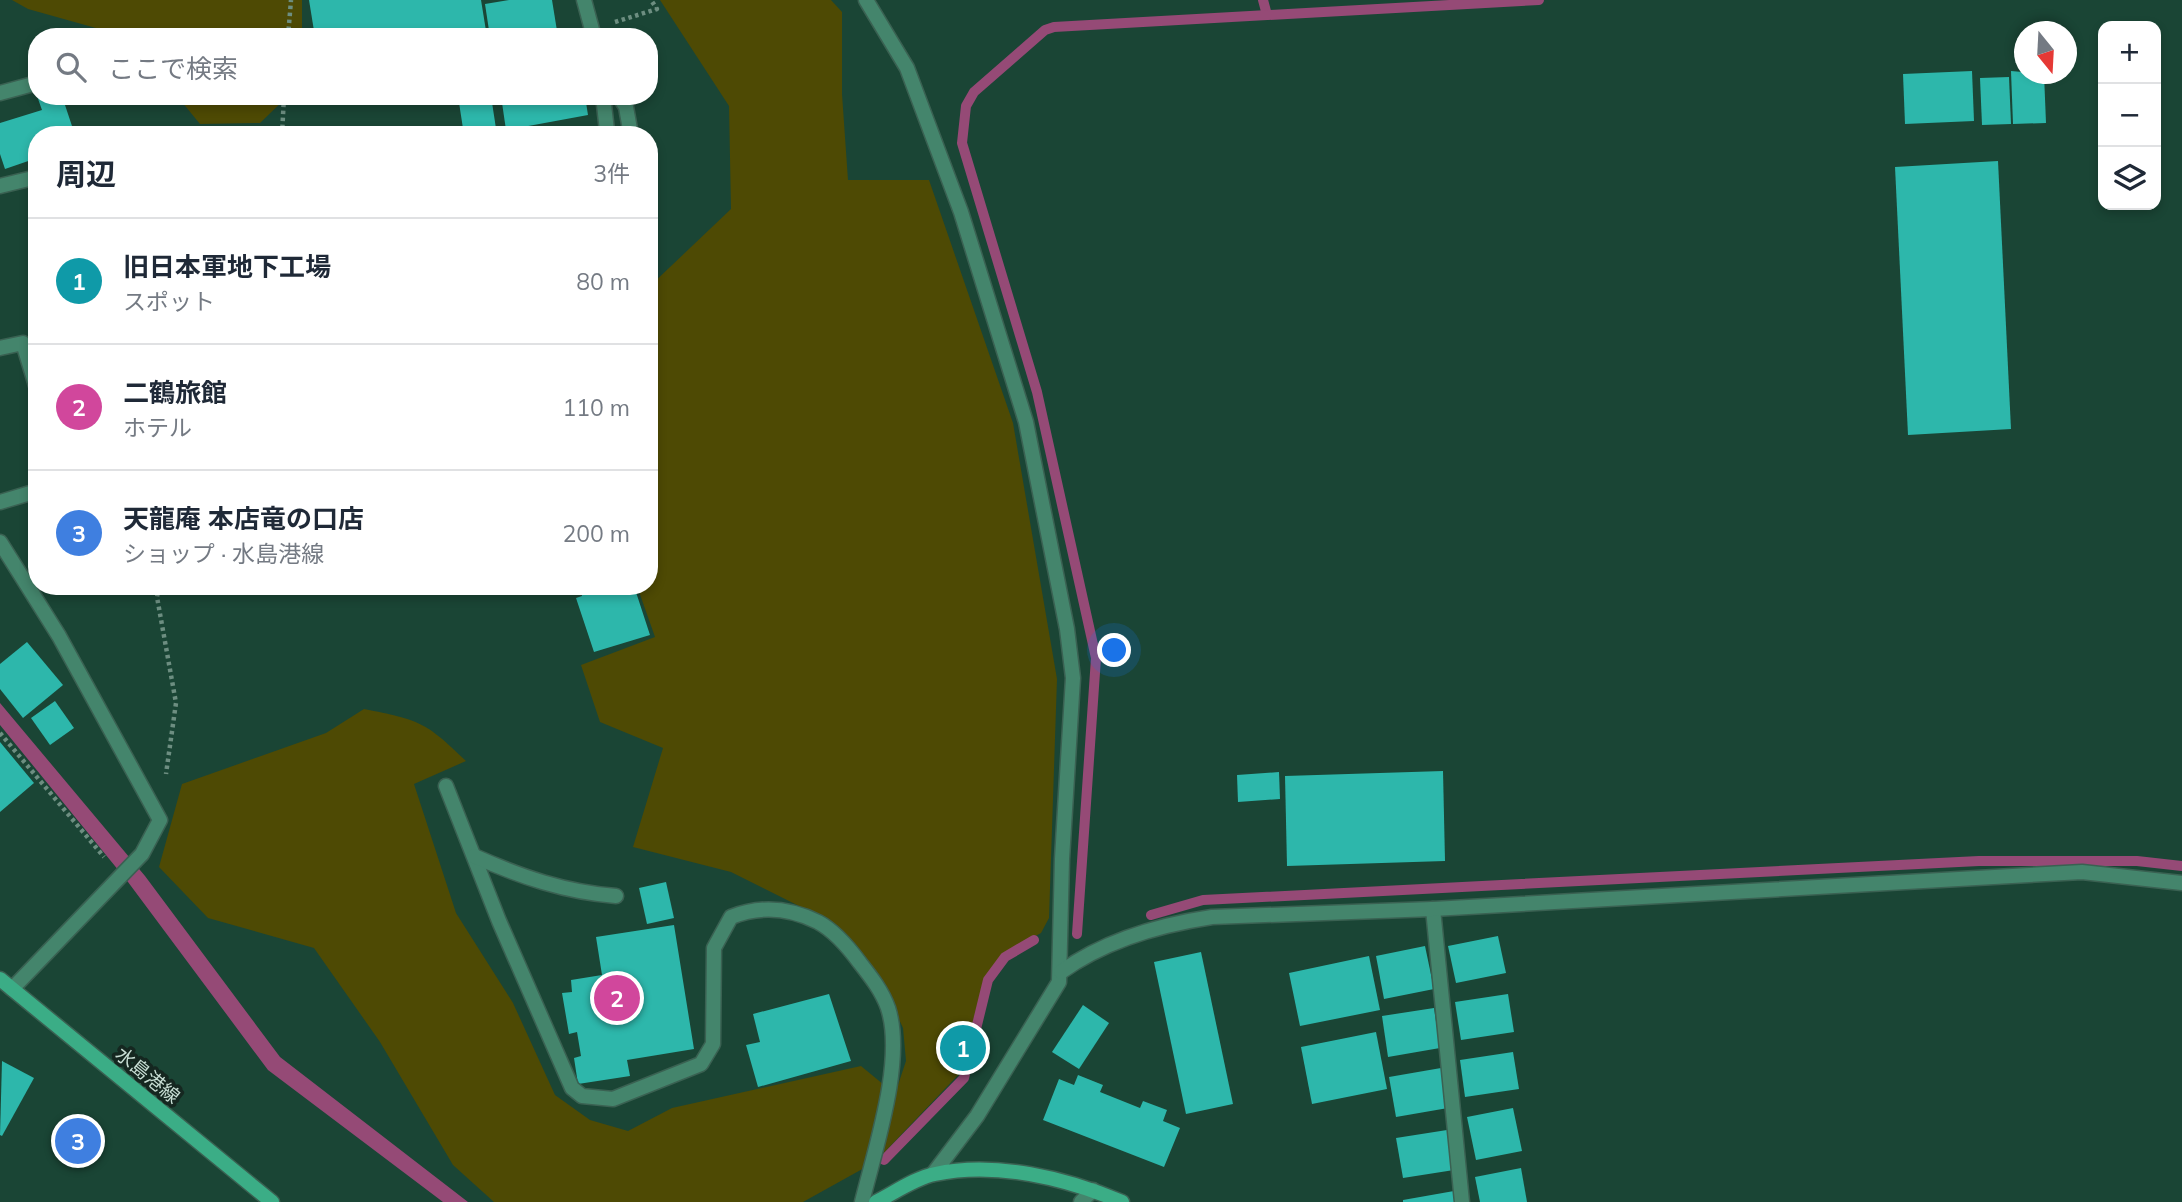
<!DOCTYPE html>
<html lang="ja">
<meta charset="utf-8">
<style>
:root{--surface:#fff;--page:#f2f2f3;--text:#1f2937;--muted:#747a83;--line:#e0e1e3;--accent:#d93025}
body{margin:0;font-family:Mulish,"Noto Sans JP",sans-serif;background:var(--page);color:var(--text)}
.controls{position:absolute;right:21px;top:21px;display:grid;overflow:hidden;border-radius:14px;box-shadow:0 4px 10px #0003}
.controls button{width:63px;height:63px;display:grid;place-items:center;padding:0;border:0;border-bottom:2px solid var(--line);background:var(--surface);color:var(--text);font:35px sans-serif}
.compass{position:absolute;left:2014px;top:21px;width:63px;height:63px;border-radius:50%;background:var(--surface);box-shadow:0 4px 10px #0003;rotate:162deg}
.you{position:absolute;left:1115px;top:651px;width:24px;height:24px;margin:-18px;border:5px solid #fff;border-radius:50%;background:#1a73e8;box-shadow:0 0 0 10px #1a73e833}
.badge{display:grid;place-items:center;width:46px;height:46px;border-radius:50%;background:var(--accent);color:#fff;font-size:23px;font-weight:700}
.pin{position:absolute;translate:-50% -50%;border:4px solid #fff;box-shadow:0 2px 7px #0006}
.list{margin:0;padding:0;list-style:none}
h2{display:flex;justify-content:space-between;align-items:center;height:91px;margin:0;padding:0 28px;font-size:30px}
h2 small{font-size:23px;font-weight:400;color:var(--muted)}
.list li{display:grid;grid-template-columns:46px 1fr auto;gap:21px;align-items:center;box-sizing:border-box;height:126px;padding:0 28px;border-top:2px solid var(--line)}
.list b{display:block;font-size:26px;white-space:nowrap}
.list p{margin:0;font-size:23px;white-space:nowrap;color:var(--muted)}
.list em{font-size:23px;font-style:normal;color:var(--muted)}
.icon{flex:none;width:38px;height:38px;fill:none;stroke:currentColor;stroke-width:2;stroke-linecap:round;stroke-linejoin:round}
.map{position:relative;flex:none;width:2182px;height:1202px;overflow:hidden}
.search{position:absolute;background:var(--surface);box-shadow:0 4px 10px #0003;left:28px;top:28px;width:630px;height:77px;display:flex;align-items:center;gap:18px;box-sizing:border-box;padding:0 24px;border-radius:28px;color:var(--muted);font-size:26px}
.panel{position:absolute;background:var(--surface);box-shadow:0 4px 10px #0003;left:28px;top:126px;width:630px;height:469px;border-radius:28px}
.map>svg:first-child{display:block}
.green{fill:#4e4a04}
.water{fill:#954a76}
.lines{fill:none;stroke-linecap:round;stroke-linejoin:round}
.stream{stroke:#954a76;stroke-width:10}
.building{fill:#2db7ab}
.lane-casing{stroke:#3a6152;stroke-width:17}
.street-casing{stroke:#3a6152;stroke-width:17}
.secondary-casing{stroke:#3a6152;stroke-width:17}
.path{stroke:#6d8e81;stroke-width:4.5;stroke-dasharray:3.5 3.5;stroke-linecap:butt}
.lane{stroke:#44856c;stroke-width:14}
.street{stroke:#44856c;stroke-width:14}
.secondary{stroke:#3bad86;stroke-width:14}
.labels{text-anchor:middle;stroke-width:7;stroke-linejoin:round;paint-order:stroke}
.street-label{font-size:19px;fill:#c9dfd5;stroke:#152720}
</style>
<div class="map">
<svg width="2182" height="1202" viewBox="0 0 2182 1202">
<rect width="100%" height="100%" fill="#1a4535"/>
<g class="green">
<path d="M12 0H302V37H128L28 9Z"/>
<path d="M660 0H831L842 12V94L848 180H929L1013 423 1057 679 1049 918 1041 933 1002 955 984 978 960 1073 875 1162 803 1202H494L453 1165 380 1042 314 948 208 918 159 867 182 784 326 733 364 709C419 720 425 721 466 761L414 784 456 913 513 1003 555 1095 590 1120 628 1131 672 1108 861 1066 895 1094 906 1061 903 1028 878 974 831 922 731 872 633 847 663 748 600 722 581 665 655 637 637 586H649V287L731 209 729 106Z"/>
<path d="M177 96H288L260 123 200 124Z"/>
</g>
<path class="water" d="M0 703 145 876 280 1057 468 1202H443L268 1070 128 882 0 725Z"/>
<g class="lines">
<g class="stream">
<path d="M1263 0 1267 15"/>
<path d="M1151 915 1203 900 1979 861H2137L2182 866"/>
<path d="M1077 934 1096 658 1037 392 962 143 966 106 974 92 1045 30 1054 27 1539 0"/>
<path d="M884 1160 964 1078 988 980 1005 957 1034 940"/>
</g>
</g>
<g class="building">
<path d="M309 0H481L487 37H315Z"/>
<path d="M509 0H552L558 37H490L485 4Z"/>
<path d="M1972 71 1974 121 1905 124 1903 74Z"/>
<path d="M2011 71 2044 74 2046 123 2013 124Z"/>
<path d="M2009 77 2011 124 1982 125 1980 78Z"/>
<path d="M37 96H62L75 135H37V158L5 169 0 154V123L42 110Z"/>
<path d="M325 96H343L344 98 325 101Z"/>
<path d="M458 96H491L497 135H464Z"/>
<path d="M501 96H585L588 115 506 130Z"/>
<path d="M1998 161 2011 429 1908 435 1895 167Z"/>
<path d="M580 586H634L650 635 594 652 576 598 582 596Z"/>
<path d="M27 642 63 685 23 718 0 689V664Z"/>
<path d="M55 701 74 728 50 745 31 718Z"/>
<path d="M0 742 34 783 0 812Z"/>
<path d="M1443 771 1445 861 1287 866 1285 776Z"/>
<path d="M1279 772 1280 799 1238 802 1237 775Z"/>
<path d="M666 882 674 918 647 924 639 888Z"/>
<path d="M674 925 694 1049 627 1060 630 1076 578 1084 574 1058 581 1056 577 1032 569 1034 562 993 572 992 571 980 602 975 596 937Z"/>
<path d="M1498 936 1506 973 1456 983 1448 946Z"/>
<path d="M1425 946 1434 989 1384 999 1376 956Z"/>
<path d="M1201 952 1233 1104 1186 1114 1154 962Z"/>
<path d="M1369 956 1380 1010 1300 1026 1289 973Z"/>
<path d="M829 994 851 1061 758 1087 746 1045 760 1042 753 1014Z"/>
<path d="M1508 994 1514 1032 1461 1040 1455 1002Z"/>
<path d="M1083 1005 1109 1023 1079 1069 1052 1052Z"/>
<path d="M1434 1008 1440 1048 1388 1057 1382 1016Z"/>
<path d="M1376 1032 1387 1089 1312 1104 1301 1047Z"/>
<path d="M1513 1052 1519 1089 1465 1097 1460 1060Z"/>
<path d="M2 1061 34 1078 2 1136 0 1135Z"/>
<path d="M1441 1068 1448 1108 1396 1117 1389 1077Z"/>
<path d="M1078 1075 1103 1085 1100 1092 1140 1108 1143 1101 1167 1110 1163 1121 1180 1128 1164 1167 1043 1120 1059 1079 1074 1085Z"/>
<path d="M1513 1108 1522 1151 1476 1160 1467 1117Z"/>
<path d="M1447 1130 1454 1170 1403 1178 1396 1138Z"/>
<path d="M1521 1168 1527 1202H1480L1475 1177Z"/>
<path d="M1454 1191 1456 1202H1403V1200Z"/>
</g>
<g class="lines">
<defs>
<g id="lane">
<path d="M584 0 594 37"/>
<path d="M603 96 607 131"/>
<path d="M619 96 626 107 631 135"/>
</g>
<g id="street">
<path d="M866 0 907 68 961 212 1026 422 1067 629 1073 678 1062 859 1059 982 977 1116 933 1174"/>
<path d="M0 93 37 83"/>
<path d="M0 186 37 177"/>
<path d="M0 348 23 343 37 389"/>
<path d="M0 502 37 491"/>
<path d="M0 542 59 636 160 820 142 854 12 989"/>
<path d="M446 786 499 921 572 1088 582 1096 613 1099 701 1064 713 1044 714 948 731 917C761 905 790 908 818 922 835 931 849 948 860 963 871 977 882 991 888 1008 905 1060 875 1149 862 1202"/>
<path d="M474 856C521 877 565 892 616 896"/>
<path d="M1433 909 1462 1202"/>
<path d="M1061 972C1105 940 1159 925 1212 917L1433 909 2082 872 2182 883"/>
<path d="M1081 1202 1093 1190"/>
</g>
<g id="secondary">
<path d="M0 979 272 1202"/>
<path d="M876 1202C894 1193 915 1178 935 1174 995 1161 1066 1178 1122 1202"/>
</g>
</defs>
<use href="#lane" class="lane-casing"/>
<use href="#street" class="street-casing"/>
<use href="#secondary" class="secondary-casing"/>
<g class="path">
<path d="M615 22 657 9 651 0"/>
<path d="M288 37 291 0"/>
<path d="M282 135 284 96"/>
<path d="M159 586 157 597 176 703 166 774"/>
<path d="M0 733 104 857"/>
</g>
<use href="#lane" class="lane"/>
<use href="#street" class="street"/>
<use href="#secondary" class="secondary"/>
</g>
<g class="labels">
<g class="street-label">
<text transform="translate(148 1075) rotate(39)" y="7">水島港線</text>
</g>
</g>
</svg>
<div class="controls">
<button>+</button>
<button>−</button>
<button><svg class="icon" aria-label="layers" viewBox="0 0 24 24"><path d="M12 4l9 5-9 5-9-5zM3 14l9 5 9-5"/></svg></button>
</div>
<svg class="compass" viewBox="-18 -18 36 36"><path d="M0-13l5 13h-10z" fill="#e53935"/><path d="M0 13l5-13h-10z" fill="#747a83"/></svg>
<div class="you"></div>
<div class="pin badge" style="left:963px;top:1048px;background:#0f9aa8">1</div>
<div class="pin badge" style="left:617px;top:998px;background:#d1479c">2</div>
<div class="pin badge" style="left:78px;top:1141px;background:#3f7fe0">3</div>
<div class="search"><svg class="icon" aria-label="search" viewBox="0 0 24 24"><circle cx="10" cy="10" r="6"/><path d="M15 15l6 6"/></svg>ここで検索</div>
<section class="panel">
<h2>周辺<small>3件</small></h2>
<ul class="list">
<li><span class="badge" style="background:#0f9aa8">1</span><div><b>旧日本軍地下工場</b><p>スポット</p></div><em>80 m</em></li>
<li><span class="badge" style="background:#d1479c">2</span><div><b>二鶴旅館</b><p>ホテル</p></div><em>110 m</em></li>
<li><span class="badge" style="background:#3f7fe0">3</span><div><b>天龍庵 本店竜の口店</b><p>ショップ · 水島港線</p></div><em>200 m</em></li>
</ul>
</section>
</div>
